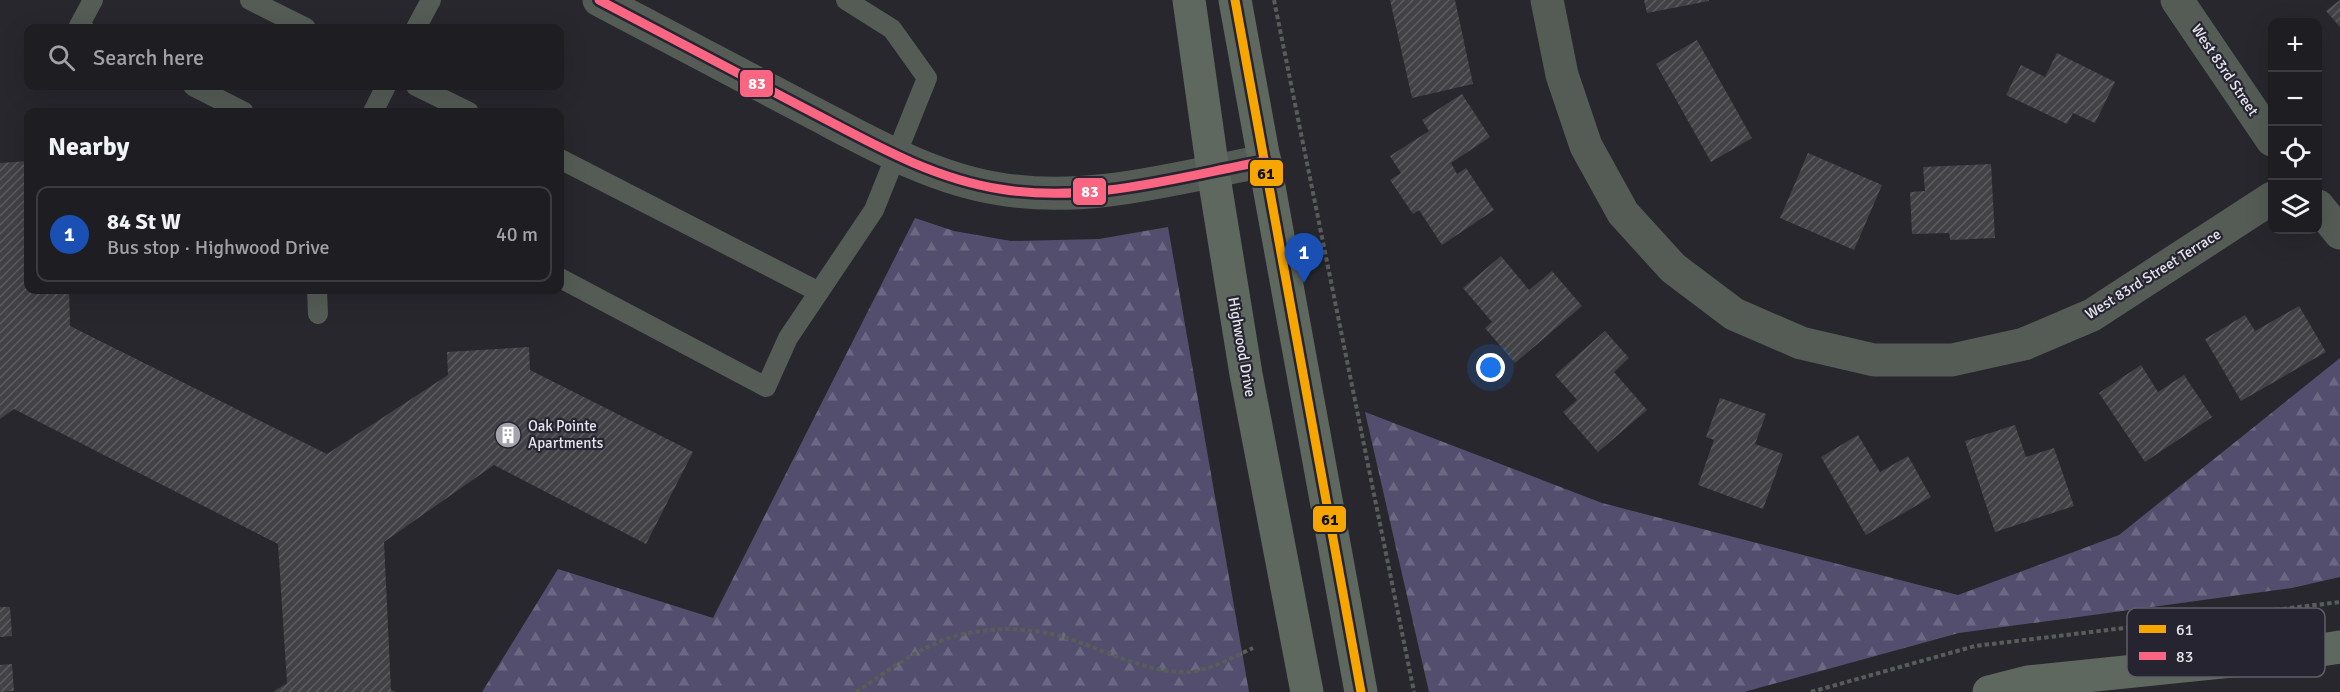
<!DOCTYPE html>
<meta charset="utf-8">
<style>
:root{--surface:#1e1d22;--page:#2b2a2f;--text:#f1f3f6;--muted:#a1a2a5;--line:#3c3b40;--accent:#a4a2aa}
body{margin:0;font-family:Signika,sans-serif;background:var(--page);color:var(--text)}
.controls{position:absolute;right:18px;top:18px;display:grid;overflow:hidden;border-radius:12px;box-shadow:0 6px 24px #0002}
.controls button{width:54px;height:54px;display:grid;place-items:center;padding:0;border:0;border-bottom:2px solid var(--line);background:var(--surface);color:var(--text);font:30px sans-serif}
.you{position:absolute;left:1491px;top:368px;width:21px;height:21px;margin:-15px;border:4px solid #fff;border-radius:50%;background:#1a73e8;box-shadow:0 0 0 9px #1a73e833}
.badge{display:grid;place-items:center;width:39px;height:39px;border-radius:50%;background:var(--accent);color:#fff;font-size:20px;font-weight:700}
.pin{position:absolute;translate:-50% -50px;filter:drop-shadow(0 2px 3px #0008)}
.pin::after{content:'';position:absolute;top:32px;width:21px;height:18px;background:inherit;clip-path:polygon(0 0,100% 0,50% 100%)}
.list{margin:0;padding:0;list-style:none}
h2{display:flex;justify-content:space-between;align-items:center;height:78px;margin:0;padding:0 24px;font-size:26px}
h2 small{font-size:20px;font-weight:400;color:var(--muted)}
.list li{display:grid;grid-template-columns:39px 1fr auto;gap:18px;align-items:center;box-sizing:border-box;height:96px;margin:0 12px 12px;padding:0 12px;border:2px solid var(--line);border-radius:12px}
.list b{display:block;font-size:22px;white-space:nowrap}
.list p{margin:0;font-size:20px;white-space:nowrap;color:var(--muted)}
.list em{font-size:20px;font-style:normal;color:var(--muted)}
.icon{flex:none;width:33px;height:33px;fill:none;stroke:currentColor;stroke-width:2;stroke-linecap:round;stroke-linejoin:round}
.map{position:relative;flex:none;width:2340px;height:692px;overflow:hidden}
.search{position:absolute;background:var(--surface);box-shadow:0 6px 24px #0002;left:24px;top:24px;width:540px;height:66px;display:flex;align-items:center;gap:15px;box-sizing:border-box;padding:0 21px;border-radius:12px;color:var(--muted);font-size:22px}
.panel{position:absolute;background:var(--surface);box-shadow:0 6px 24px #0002;left:24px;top:108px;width:540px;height:186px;border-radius:12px}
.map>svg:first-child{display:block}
.forest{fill:url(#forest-firs)}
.building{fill:url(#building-hatch)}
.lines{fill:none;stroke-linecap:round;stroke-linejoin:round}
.path{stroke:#585d5a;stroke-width:4;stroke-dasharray:4.5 3;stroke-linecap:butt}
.lane{stroke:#545c55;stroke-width:20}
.street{stroke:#545c55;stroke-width:33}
.secondary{stroke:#5e685f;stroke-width:33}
.bus-1-casing{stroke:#262430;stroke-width:14}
.bus-2-casing{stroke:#262430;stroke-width:14}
.bus-1{stroke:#f7a600;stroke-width:9}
.bus-2{stroke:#fa6682;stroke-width:9}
.labels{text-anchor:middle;stroke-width:4.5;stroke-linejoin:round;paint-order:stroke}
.street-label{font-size:15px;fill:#e6e5ed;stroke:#262430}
.poi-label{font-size:15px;fill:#e6e5ed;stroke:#262430;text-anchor:start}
.key{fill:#262430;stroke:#605e69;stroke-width:1.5}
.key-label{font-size:16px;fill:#e6e5ed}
.line-badge{stroke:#262430;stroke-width:2}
.badge-label{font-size:16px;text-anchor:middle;font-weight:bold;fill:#fff}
.pale-badge-label{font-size:16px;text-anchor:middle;font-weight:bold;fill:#111}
</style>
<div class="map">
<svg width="2340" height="692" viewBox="0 0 2340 692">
<defs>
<pattern id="forest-firs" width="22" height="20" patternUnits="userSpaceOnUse" patternTransform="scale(1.5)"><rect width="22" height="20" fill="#534e6d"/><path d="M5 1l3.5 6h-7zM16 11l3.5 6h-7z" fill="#6c6782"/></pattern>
<pattern id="building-hatch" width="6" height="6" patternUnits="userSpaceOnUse" patternTransform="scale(1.5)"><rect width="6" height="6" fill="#414146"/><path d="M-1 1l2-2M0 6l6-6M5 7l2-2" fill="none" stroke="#5c5c61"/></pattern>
</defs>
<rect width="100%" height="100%" fill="#28272d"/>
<g class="forest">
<path d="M915 218 954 231 1011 241 1099 239 1168 227 1249 692H482L558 569 713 618Z"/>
<path d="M2340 358V577L2292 588 1959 633 1744 692H1429L1365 412 1602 503 1958 595 2119 535Z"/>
</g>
<g class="building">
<path d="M1390 0H1455L1473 84 1412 98Z"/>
<path d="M1644 0H1709V1L1647 13Z"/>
<path d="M2340 0V27L2326 11Z"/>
<path d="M1697 40 1752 138 1711 162 1656 64Z"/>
<path d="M2057 53 2115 82 2095 123 2073 113 2067 124 2006 95 2021 65 2045 77Z"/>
<path d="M1462 94 1490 137 1451 163 1457 174 1466 168 1494 210 1442 245 1419 210 1413 214 1390 180 1401 173 1390 156 1429 131 1422 120Z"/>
<path d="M1808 153 1882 185 1854 250 1780 218Z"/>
<path d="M28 161V290H69L70 326 327 454 448 375 447 352 529 347 530 370 693 452 646 544 494 465 384 542 391 690 396 692H273L287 683 278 544 14 409 0 419V163Z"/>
<path d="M1991 164 1995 238 1950 240 1949 233 1912 234 1910 192 1925 191 1923 167Z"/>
<path d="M1501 256 1529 290 1552 271 1582 306 1515 363 1485 328 1492 322 1463 288Z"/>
<path d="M2299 306 2326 352 2241 401 2205 339 2245 315 2255 331Z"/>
<path d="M1605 331 1629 358 1614 372 1647 410 1598 452 1563 412 1577 400 1555 375Z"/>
<path d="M2141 365 2158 392 2184 375 2212 417 2145 462 2099 393Z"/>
<path d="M1720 398 1766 414 1755 444 1783 454 1763 509 1698 485 1714 440 1706 437Z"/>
<path d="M2015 425 2026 457 2054 448 2074 506 1995 532 1965 441Z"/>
<path d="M1858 435 1880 472 1908 456 1931 497 1866 535 1821 457Z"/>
<path d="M0 607H10L12 636 0 637Z"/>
<path d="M12 664 14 691 0 692V665Z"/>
</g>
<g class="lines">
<g class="path">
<path d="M1274 0 1414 692"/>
<path d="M856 692C891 669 926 641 968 633 1001 627 1035 628 1067 638 1104 650 1141 670 1180 672 1205 674 1231 658 1253 648"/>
<path d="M1811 692 1975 646 2340 602"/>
</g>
<g class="lane">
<path d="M250 0 306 28"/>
<path d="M84 28 79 26 93 0"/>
<path d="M416 28 431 0"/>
<path d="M193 86 244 112"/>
<path d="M416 86 469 112"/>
<path d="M373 112 386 86"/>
<path d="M560 159 819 292"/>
<path d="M560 278 766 387 788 338 874 210 927 78 892 29 846 0"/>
<path d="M317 290 318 314"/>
</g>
<g class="street">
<path d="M599 0C667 36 735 72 804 108 866 140 929 178 1000 189 1089 204 1178 177 1265 161"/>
<path d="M1547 0 1562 75 1586 146 1623 213 1673 268 1734 314 1801 343 1874 360H1952L2024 344 2092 315 2272 198"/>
<path d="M2177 0 2272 140"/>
<path d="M2318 206 2340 233"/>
</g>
<g class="secondary">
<path d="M1189 0 1213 171 1246 374 1307 692"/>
<path d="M1235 0 1361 692"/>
<path d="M1989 692 2028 682 2280 656 2340 647"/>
</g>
<defs>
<path id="bus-1" d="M1235 0 1361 692"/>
<path id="bus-2" d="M599 0C667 36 735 72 804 108 866 140 929 178 1000 189 1089 204 1178 177 1265 161"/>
</defs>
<use href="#bus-1" class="bus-1-casing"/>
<use href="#bus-2" class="bus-2-casing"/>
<use href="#bus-1" class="bus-1"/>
<use href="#bus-2" class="bus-2"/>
</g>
<defs>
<symbol id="building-disc" viewBox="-11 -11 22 22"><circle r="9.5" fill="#a4a2aa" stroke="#262430"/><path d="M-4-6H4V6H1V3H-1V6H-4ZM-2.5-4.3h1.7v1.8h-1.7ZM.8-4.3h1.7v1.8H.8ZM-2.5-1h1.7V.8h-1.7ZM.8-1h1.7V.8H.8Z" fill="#fff"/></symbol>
</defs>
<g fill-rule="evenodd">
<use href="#building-disc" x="493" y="420" width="30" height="30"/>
</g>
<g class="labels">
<g class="street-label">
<text transform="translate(2225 70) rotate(56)" y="5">West 83rd Street</text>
<text transform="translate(2153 274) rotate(-32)" y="5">West 83rd Street Terrace</text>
<text transform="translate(1242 347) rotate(80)" y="5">Highwood Drive</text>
</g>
<g class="poi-label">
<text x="528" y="431">Oak Pointe<tspan x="528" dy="17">Apartments</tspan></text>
</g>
</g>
<rect x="2127" y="608" width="198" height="69" rx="9" class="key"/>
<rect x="2139" y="625" width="27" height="8" fill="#f7a600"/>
<rect x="2139" y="652" width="27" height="8" fill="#fa6682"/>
<g class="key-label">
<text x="2176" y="635">61</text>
<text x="2176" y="662">83</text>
</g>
<g class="line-badge">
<rect x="739" y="69" width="35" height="29" rx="6" fill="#fa6682"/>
<rect x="1249" y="159" width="35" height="28" rx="6" fill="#f7a600"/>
<rect x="1072" y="177" width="35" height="29" rx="6" fill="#fa6682"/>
<rect x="1312" y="505" width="35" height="28" rx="6" fill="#f7a600"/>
</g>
<g class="badge-label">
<text x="757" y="89">83</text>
<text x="1090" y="197">83</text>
</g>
<g class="pale-badge-label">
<text x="1266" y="179">61</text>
<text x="1330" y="525">61</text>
</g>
</svg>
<div class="controls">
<button>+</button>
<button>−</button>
<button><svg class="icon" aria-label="locate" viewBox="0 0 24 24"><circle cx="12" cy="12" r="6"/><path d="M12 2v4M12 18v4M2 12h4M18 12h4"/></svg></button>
<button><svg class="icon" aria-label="layers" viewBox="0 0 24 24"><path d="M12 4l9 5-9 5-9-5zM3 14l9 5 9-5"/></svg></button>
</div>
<div class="you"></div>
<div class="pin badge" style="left:1304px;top:283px;background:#1a4fb4">1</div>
<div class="search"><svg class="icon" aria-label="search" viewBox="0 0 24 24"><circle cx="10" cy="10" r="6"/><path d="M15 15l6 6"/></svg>Search here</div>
<section class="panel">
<h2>Nearby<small></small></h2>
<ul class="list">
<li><span class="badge" style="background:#1a4fb4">1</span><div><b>84 St W</b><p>Bus stop · Highwood Drive</p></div><em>40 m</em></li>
</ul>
</section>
</div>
